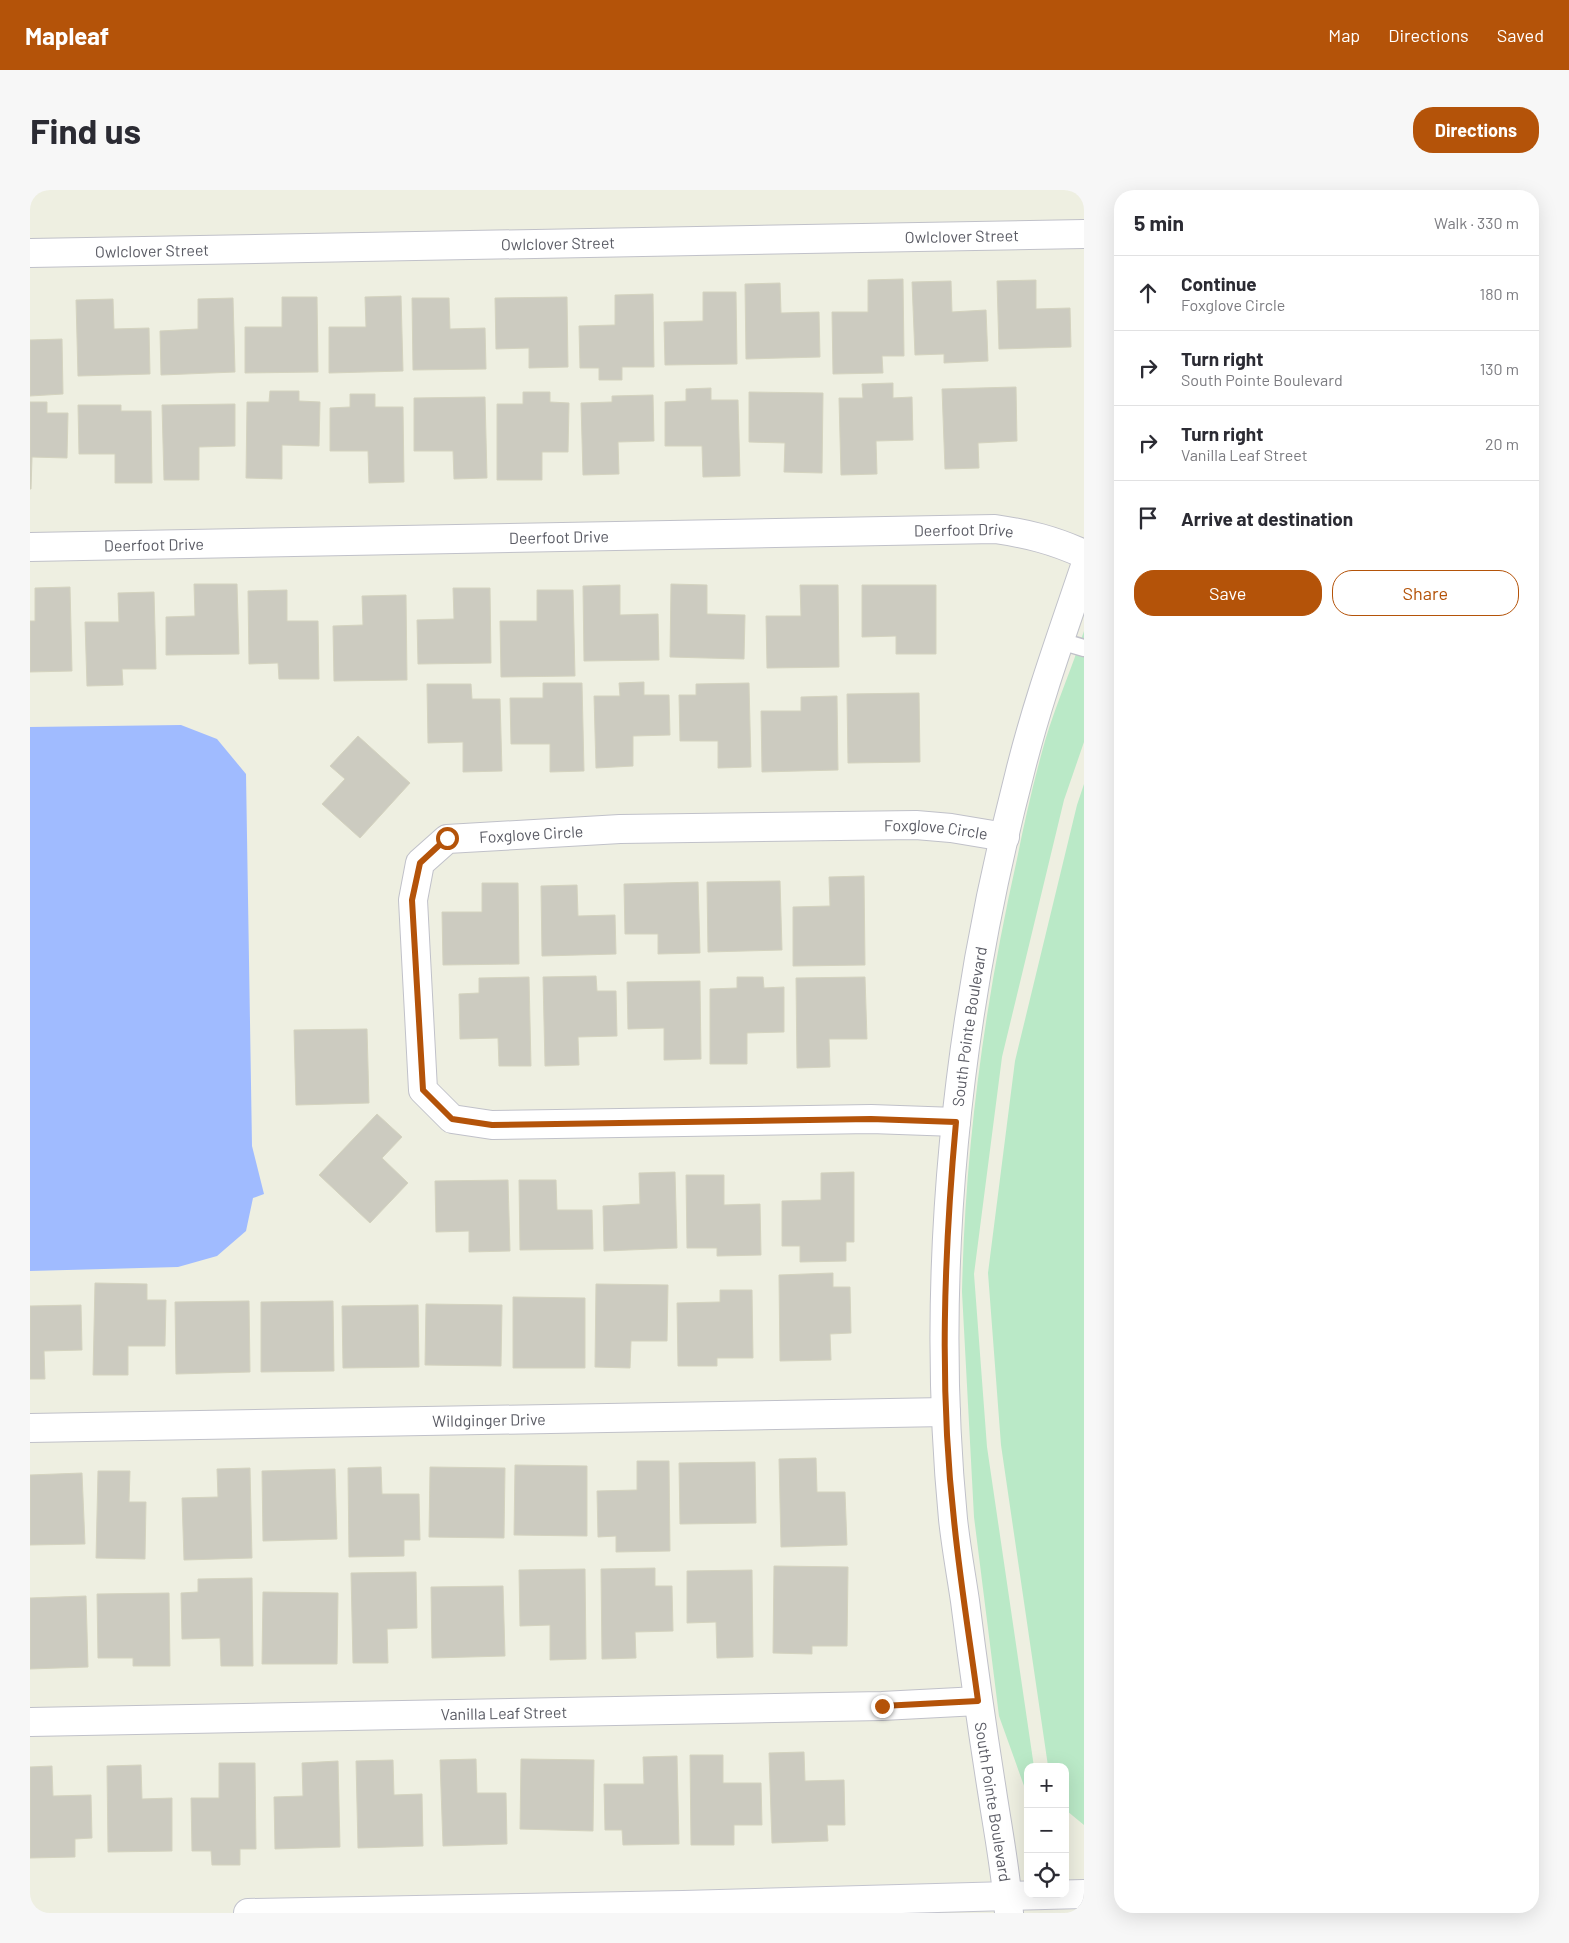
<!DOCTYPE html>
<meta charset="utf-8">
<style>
:root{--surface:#fff;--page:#f7f7f7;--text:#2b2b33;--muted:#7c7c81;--line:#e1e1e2;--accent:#b45309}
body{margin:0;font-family:Barlow,sans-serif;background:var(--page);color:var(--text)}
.controls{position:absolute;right:15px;bottom:15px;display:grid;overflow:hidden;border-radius:10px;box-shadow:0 5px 20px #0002}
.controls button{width:45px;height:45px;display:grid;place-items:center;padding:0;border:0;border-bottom:1px solid var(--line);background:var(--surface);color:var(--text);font:25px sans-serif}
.stop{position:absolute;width:15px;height:15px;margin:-11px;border:4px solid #b45309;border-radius:50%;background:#fff}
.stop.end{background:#b45309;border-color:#fff;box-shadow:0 1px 5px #0008}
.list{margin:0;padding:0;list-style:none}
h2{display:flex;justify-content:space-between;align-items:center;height:65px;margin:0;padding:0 20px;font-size:21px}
h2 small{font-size:16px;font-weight:400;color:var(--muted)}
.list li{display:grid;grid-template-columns:32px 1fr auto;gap:15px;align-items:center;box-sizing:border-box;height:75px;padding:0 20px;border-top:1px solid var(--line)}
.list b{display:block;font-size:19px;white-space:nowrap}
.list p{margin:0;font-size:16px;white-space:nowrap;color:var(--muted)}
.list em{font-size:16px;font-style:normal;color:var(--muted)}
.actions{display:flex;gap:10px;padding:15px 20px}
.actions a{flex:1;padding:11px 0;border:1px solid var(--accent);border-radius:20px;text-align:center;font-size:18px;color:var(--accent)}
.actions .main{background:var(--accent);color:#fff}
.icon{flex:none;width:28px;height:28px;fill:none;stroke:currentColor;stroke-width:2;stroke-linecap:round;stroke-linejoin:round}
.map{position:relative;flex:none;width:1054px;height:1723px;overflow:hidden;border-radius:20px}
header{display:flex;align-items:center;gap:30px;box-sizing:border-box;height:70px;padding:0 25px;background:var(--accent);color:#fff}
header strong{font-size:24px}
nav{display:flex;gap:28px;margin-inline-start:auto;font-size:18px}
.intro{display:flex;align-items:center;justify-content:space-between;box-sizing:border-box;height:120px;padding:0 30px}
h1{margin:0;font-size:35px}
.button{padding:12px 22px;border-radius:20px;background:var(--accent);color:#fff;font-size:18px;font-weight:700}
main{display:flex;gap:30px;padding:0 30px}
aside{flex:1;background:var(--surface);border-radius:20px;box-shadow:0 5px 20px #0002}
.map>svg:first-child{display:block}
.green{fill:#bae9c7}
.water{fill:#a0bbff}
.building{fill:#cccbc0;stroke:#d4d3bf}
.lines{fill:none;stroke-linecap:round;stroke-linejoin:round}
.service-casing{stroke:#c0c1c9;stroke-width:19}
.minor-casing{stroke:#c0c1c9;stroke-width:30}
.tertiary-casing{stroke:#c0c1c9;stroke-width:30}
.secondary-casing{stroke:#c3c4ce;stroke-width:30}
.service{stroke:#fff;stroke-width:16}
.minor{stroke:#fff;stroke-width:28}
.tertiary{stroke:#fff;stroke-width:28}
.secondary{stroke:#fff;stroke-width:28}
.route{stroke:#b45309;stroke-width:6}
.labels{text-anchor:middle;stroke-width:4;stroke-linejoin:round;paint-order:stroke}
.street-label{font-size:16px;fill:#5a5b64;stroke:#fff}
</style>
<header>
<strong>Mapleaf</strong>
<nav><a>Map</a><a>Directions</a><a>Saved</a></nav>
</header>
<div class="intro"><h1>Find us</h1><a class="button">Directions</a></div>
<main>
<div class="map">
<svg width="1054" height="1723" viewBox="0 0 1054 1723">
<rect width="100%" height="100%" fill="#eeefe1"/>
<g class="green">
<path d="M1054 441V552L1034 610 972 867 944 1084 957 1257 1004 1577H998V1607L969 1526 944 1327 932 1102C935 956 955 811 987 669 995 629 1004 590 1015 551 1026 514 1042 478 1054 441Z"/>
<path d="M1054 594V1635L1037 1621 1035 1617V1577L1018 1576 971 1255 958 1083 985 871 1047 615Z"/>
</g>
<path class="water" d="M151 535 187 549 216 584 222 956 234 1004 223 1008 216 1041 187 1066 148 1077 0 1081V537Z"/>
<g class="building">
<path d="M873 89 874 166H852L853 183 803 184 802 122H838V90Z"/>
<path d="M1006 90V119L1040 118 1041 157 969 159 967 91Z"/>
<path d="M921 91 922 122 956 120 958 171 914 173V164L885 165 882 92Z"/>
<path d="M750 93 751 123 789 122 790 167 716 169 715 94Z"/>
<path d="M673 102H706L707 174 635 175 634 132 673 131Z"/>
<path d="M623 104 624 177H592V190H569V178H550L549 136 585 135V105Z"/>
<path d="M371 106 373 181 299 183V137H336L335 107Z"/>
<path d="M252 107H287L288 182 215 183V137H252Z"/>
<path d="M537 107 538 177 499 178V158L466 159 465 108Z"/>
<path d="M203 108 205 182 131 185 130 141 168 139V109Z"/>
<path d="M382 108H419L420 139 455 138 456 179 383 180Z"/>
<path d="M83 109 84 139 119 138 120 184 48 186 46 110Z"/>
<path d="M32 149 33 204 0 206V150Z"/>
<path d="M863 193V208L882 207 883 250 846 251 847 284 811 285 809 208H833L832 194Z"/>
<path d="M986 197 987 251 948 253 949 278 915 279 912 199Z"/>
<path d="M681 198V210H708L710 286 673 287 672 256H635V212L656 211V199Z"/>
<path d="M240 201H269V211L290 212 289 256 252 255V289L216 288 217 212H239Z"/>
<path d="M493 202H520V212L539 213 538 262H512V290H467V214H493Z"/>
<path d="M719 202 793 203 792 283 754 282 755 253 719 252Z"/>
<path d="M320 204H345V217H373L374 292 339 293 338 261H300V218L320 217Z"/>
<path d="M623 205 624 251 588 252 589 284 553 285 551 213 582 212V206Z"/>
<path d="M455 207 457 288 424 289 423 261H384V208Z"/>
<path d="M0 212H17V223H38L37 268 2 267 1 299H0Z"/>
<path d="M205 214V256L169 257V290H134L132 215Z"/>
<path d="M48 215H91V221H121L122 293H85V264H49Z"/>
<path d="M164 394H207L209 464 136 465V427L165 426Z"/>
<path d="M641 394 677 395V424L715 425 714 469 640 467Z"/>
<path d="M590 395V425L628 424 629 470 554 471 553 396Z"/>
<path d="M770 395H808L809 477 737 478 736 426H771Z"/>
<path d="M832 395H906V464H866V446L832 447Z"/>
<path d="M40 397 42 481 0 482V431H5V398Z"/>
<path d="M423 398H460L461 473 388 474 387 430 424 429Z"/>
<path d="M257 400V431H288L289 489H249L248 473 219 474 218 401Z"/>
<path d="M507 400H543L545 486 471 487 470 431H507Z"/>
<path d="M124 402 126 479H92L93 495 57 496 55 432H89L88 403Z"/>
<path d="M376 405 377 490 304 491 303 436 333 435 332 406Z"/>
<path d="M614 492V505H639L640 545 603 546V576L566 578 564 506H590L589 493Z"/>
<path d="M513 493H552L554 581 520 582V554H481L480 508H513Z"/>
<path d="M719 493 721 577 688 578V551H650L649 505H666V494Z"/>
<path d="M397 494H441L442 509H470L472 581 433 582V552L398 553Z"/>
<path d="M889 503 890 572 818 573 817 504Z"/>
<path d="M807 506 808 580 732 582 731 521H771V507Z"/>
<path d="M328 546 380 593 330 648 292 614 315 589 300 576Z"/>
<path d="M834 686 835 775 763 776V717L800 716 799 687Z"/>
<path d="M750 691 752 760 678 762 677 692Z"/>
<path d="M668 692 670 763 628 764V744H595L594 694Z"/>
<path d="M452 693H488L489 774 413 775 412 722H452Z"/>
<path d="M547 695 548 726 585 725 586 764 512 766 511 696Z"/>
<path d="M566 786 567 801H586L587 846 548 847 549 875 515 876 513 787Z"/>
<path d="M499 787 501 876H469L468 848 430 849 429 804 449 803V788Z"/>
<path d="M707 787H733L734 798 754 797V842L717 843V874H680V799L707 798Z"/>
<path d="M835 787 837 849H799L800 877 767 878 766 788Z"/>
<path d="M670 791 671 869 634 870V838L598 839 597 792Z"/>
<path d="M337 839 339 913 266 915 264 840Z"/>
<path d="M347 924 372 947 352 968 378 993 340 1033 289 985Z"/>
<path d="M645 982 647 1058 574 1061 573 1016 610 1014 609 983Z"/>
<path d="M824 982V1052H816V1071L770 1072V1056H752V1011L791 1010V983Z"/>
<path d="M656 985H694V1015L730 1014 731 1065 687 1066V1058H657Z"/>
<path d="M478 990 480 1061 439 1062V1041L406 1042 405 991Z"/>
<path d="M489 990H526L527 1020H562L563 1059 490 1060Z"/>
<path d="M803 1083V1097H820L821 1143 800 1144 801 1170 750 1171 749 1085Z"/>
<path d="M65 1093 117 1094V1110H136L135 1156H98V1185H63Z"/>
<path d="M566 1094 638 1095 637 1151H601L600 1178 565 1177Z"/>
<path d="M690 1100H722L723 1168H687V1176H648L647 1113 690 1112Z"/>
<path d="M483 1107 555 1108V1178H483Z"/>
<path d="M219 1111 220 1182 146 1184 145 1112Z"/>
<path d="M303 1111 304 1181 231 1182V1112Z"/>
<path d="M396 1114 472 1115 471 1176 395 1175Z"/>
<path d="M51 1115 52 1160 14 1161 15 1189H0V1116Z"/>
<path d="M388 1115 389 1177 313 1178 312 1116Z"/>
<path d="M786 1268 787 1302H815L817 1355 751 1357 749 1269Z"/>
<path d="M607 1271H639L640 1361 586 1362V1346L568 1347 567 1301 607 1300Z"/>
<path d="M725 1272 726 1333 650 1334 649 1273Z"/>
<path d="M485 1275 557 1276V1346L484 1345Z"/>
<path d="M351 1277 352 1304H389L390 1350H374V1366L319 1367 318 1278Z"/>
<path d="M400 1277 475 1278 474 1348 399 1347Z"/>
<path d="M220 1278 222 1368 154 1370 152 1308 188 1307 187 1279Z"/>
<path d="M305 1279 307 1349 233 1351 232 1281Z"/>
<path d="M68 1281H100L99 1312H116L115 1369 66 1368Z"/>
<path d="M52 1283 55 1354 0 1355V1285Z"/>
<path d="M744 1376 818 1377 817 1456H782V1464L743 1463Z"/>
<path d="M625 1378V1396H642L643 1441 605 1442 606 1468 572 1469 571 1379Z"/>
<path d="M555 1379 556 1469 520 1470V1435L490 1436 489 1380Z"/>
<path d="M722 1380 723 1467 687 1468 686 1432 657 1433V1381Z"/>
<path d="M386 1382 387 1438 357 1439 358 1473H323L321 1383Z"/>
<path d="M222 1388 223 1476H191L190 1448 152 1449 151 1403 168 1402V1389Z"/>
<path d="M473 1396 475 1466 402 1468 401 1397Z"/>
<path d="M233 1402 308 1403 307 1474H232Z"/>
<path d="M139 1403 140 1476H103V1468H68L67 1404Z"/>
<path d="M56 1406 58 1477 0 1479V1408Z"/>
<path d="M774 1562 775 1591 814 1590 815 1635H797L798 1651 742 1653 739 1563Z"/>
<path d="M660 1565H693V1593H731L732 1635H704V1655H661Z"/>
<path d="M647 1566 649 1654 593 1655 592 1640H575L574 1594H614L613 1567Z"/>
<path d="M446 1569 447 1603H476L477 1654 413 1656 410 1570Z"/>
<path d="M491 1569 564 1570 563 1641 490 1639Z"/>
<path d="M363 1570 364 1605 392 1604 393 1656 328 1658 326 1571Z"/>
<path d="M308 1571 310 1657 245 1659 244 1607 273 1606 272 1573Z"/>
<path d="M189 1573H225L226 1659H210V1675H182L181 1661H162L161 1608H189Z"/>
<path d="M111 1575 112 1609 142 1608V1661L78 1662 77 1576Z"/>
<path d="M22 1576 23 1606 61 1605 62 1648 45 1649V1667L0 1668V1577Z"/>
</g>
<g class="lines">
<defs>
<path id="service" d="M1030 451 1054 458"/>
<g id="minor">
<path id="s1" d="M0 63 1054 44"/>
<path id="s2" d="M0 357 965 339C999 344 1023 350 1054 364"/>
<path id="s3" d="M926 932 841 929 462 935 422 929 393 900 383 710 390 673 417 649 590 639 886 635 921 638 975 647"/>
<path id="s4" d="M0 1238 916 1222"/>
<path id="s5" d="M0 1532 852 1516 948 1511"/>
</g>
<g id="tertiary">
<path id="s6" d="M979 1723C976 1682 968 1641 962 1601 952 1538 943 1474 935 1411 931 1384 926 1357 923 1329 899 1080 927 824 990 582 1007 513 1031 447 1054 379"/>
</g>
<path id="secondary" d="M218 1723 653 1715 1054 1704"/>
</defs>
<use href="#service" class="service-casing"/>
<use href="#minor" class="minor-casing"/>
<use href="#tertiary" class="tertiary-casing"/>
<use href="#secondary" class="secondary-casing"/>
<use href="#service" class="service"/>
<use href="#minor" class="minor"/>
<use href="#tertiary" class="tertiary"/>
<use href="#secondary" class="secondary"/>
</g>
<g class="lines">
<path class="route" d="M417 648 390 673 382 710 393 900 422 929 462 935 841 929 926 932C914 1064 909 1198 924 1330 930 1391 940 1451 948 1511L852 1516"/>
</g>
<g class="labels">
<g class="street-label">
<text dy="6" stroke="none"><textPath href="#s1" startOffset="932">Owlclover Street</textPath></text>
<text dy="6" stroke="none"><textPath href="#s1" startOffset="528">Owlclover Street</textPath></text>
<text dy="6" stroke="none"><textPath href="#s1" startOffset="122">Owlclover Street</textPath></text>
<text dy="6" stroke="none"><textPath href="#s2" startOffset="934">Deerfoot Drive</textPath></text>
<text dy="6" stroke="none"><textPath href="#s2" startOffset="529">Deerfoot Drive</textPath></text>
<text dy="6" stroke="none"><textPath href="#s2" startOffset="124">Deerfoot Drive</textPath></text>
<text dy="6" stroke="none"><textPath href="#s3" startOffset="1299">Foxglove Circle</textPath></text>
<text dy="6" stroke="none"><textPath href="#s3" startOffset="894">Foxglove Circle</textPath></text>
<text dy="6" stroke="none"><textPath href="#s6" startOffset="892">South Pointe Boulevard</textPath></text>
<text dy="6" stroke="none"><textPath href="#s4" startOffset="459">Wildginger Drive</textPath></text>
<text dy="6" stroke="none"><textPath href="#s5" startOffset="474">Vanilla Leaf Street</textPath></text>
<text transform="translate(963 1612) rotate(81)" y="6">South Pointe Boulevard</text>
</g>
</g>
</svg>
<div class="controls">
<button>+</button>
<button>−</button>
<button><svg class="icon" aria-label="locate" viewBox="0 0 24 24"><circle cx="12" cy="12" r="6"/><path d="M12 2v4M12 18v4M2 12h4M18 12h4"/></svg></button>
</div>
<div class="stop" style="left:417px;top:648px"></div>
<div class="stop end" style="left:852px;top:1516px"></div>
</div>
<aside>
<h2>5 min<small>Walk · 330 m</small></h2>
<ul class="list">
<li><svg class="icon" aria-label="ahead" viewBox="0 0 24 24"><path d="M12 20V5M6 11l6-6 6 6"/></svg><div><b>Continue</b><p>Foxglove Circle</p></div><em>180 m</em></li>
<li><svg class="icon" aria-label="right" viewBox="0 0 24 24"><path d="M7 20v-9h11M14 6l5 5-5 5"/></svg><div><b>Turn right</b><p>South Pointe Boulevard</p></div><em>130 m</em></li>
<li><svg class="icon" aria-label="right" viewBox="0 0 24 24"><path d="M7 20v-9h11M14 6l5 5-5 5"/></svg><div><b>Turn right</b><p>Vanilla Leaf Street</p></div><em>20 m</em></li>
<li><svg class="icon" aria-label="arrive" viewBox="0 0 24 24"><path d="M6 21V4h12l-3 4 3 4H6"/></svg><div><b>Arrive at destination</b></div></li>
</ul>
<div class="actions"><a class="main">Save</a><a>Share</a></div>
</aside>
</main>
